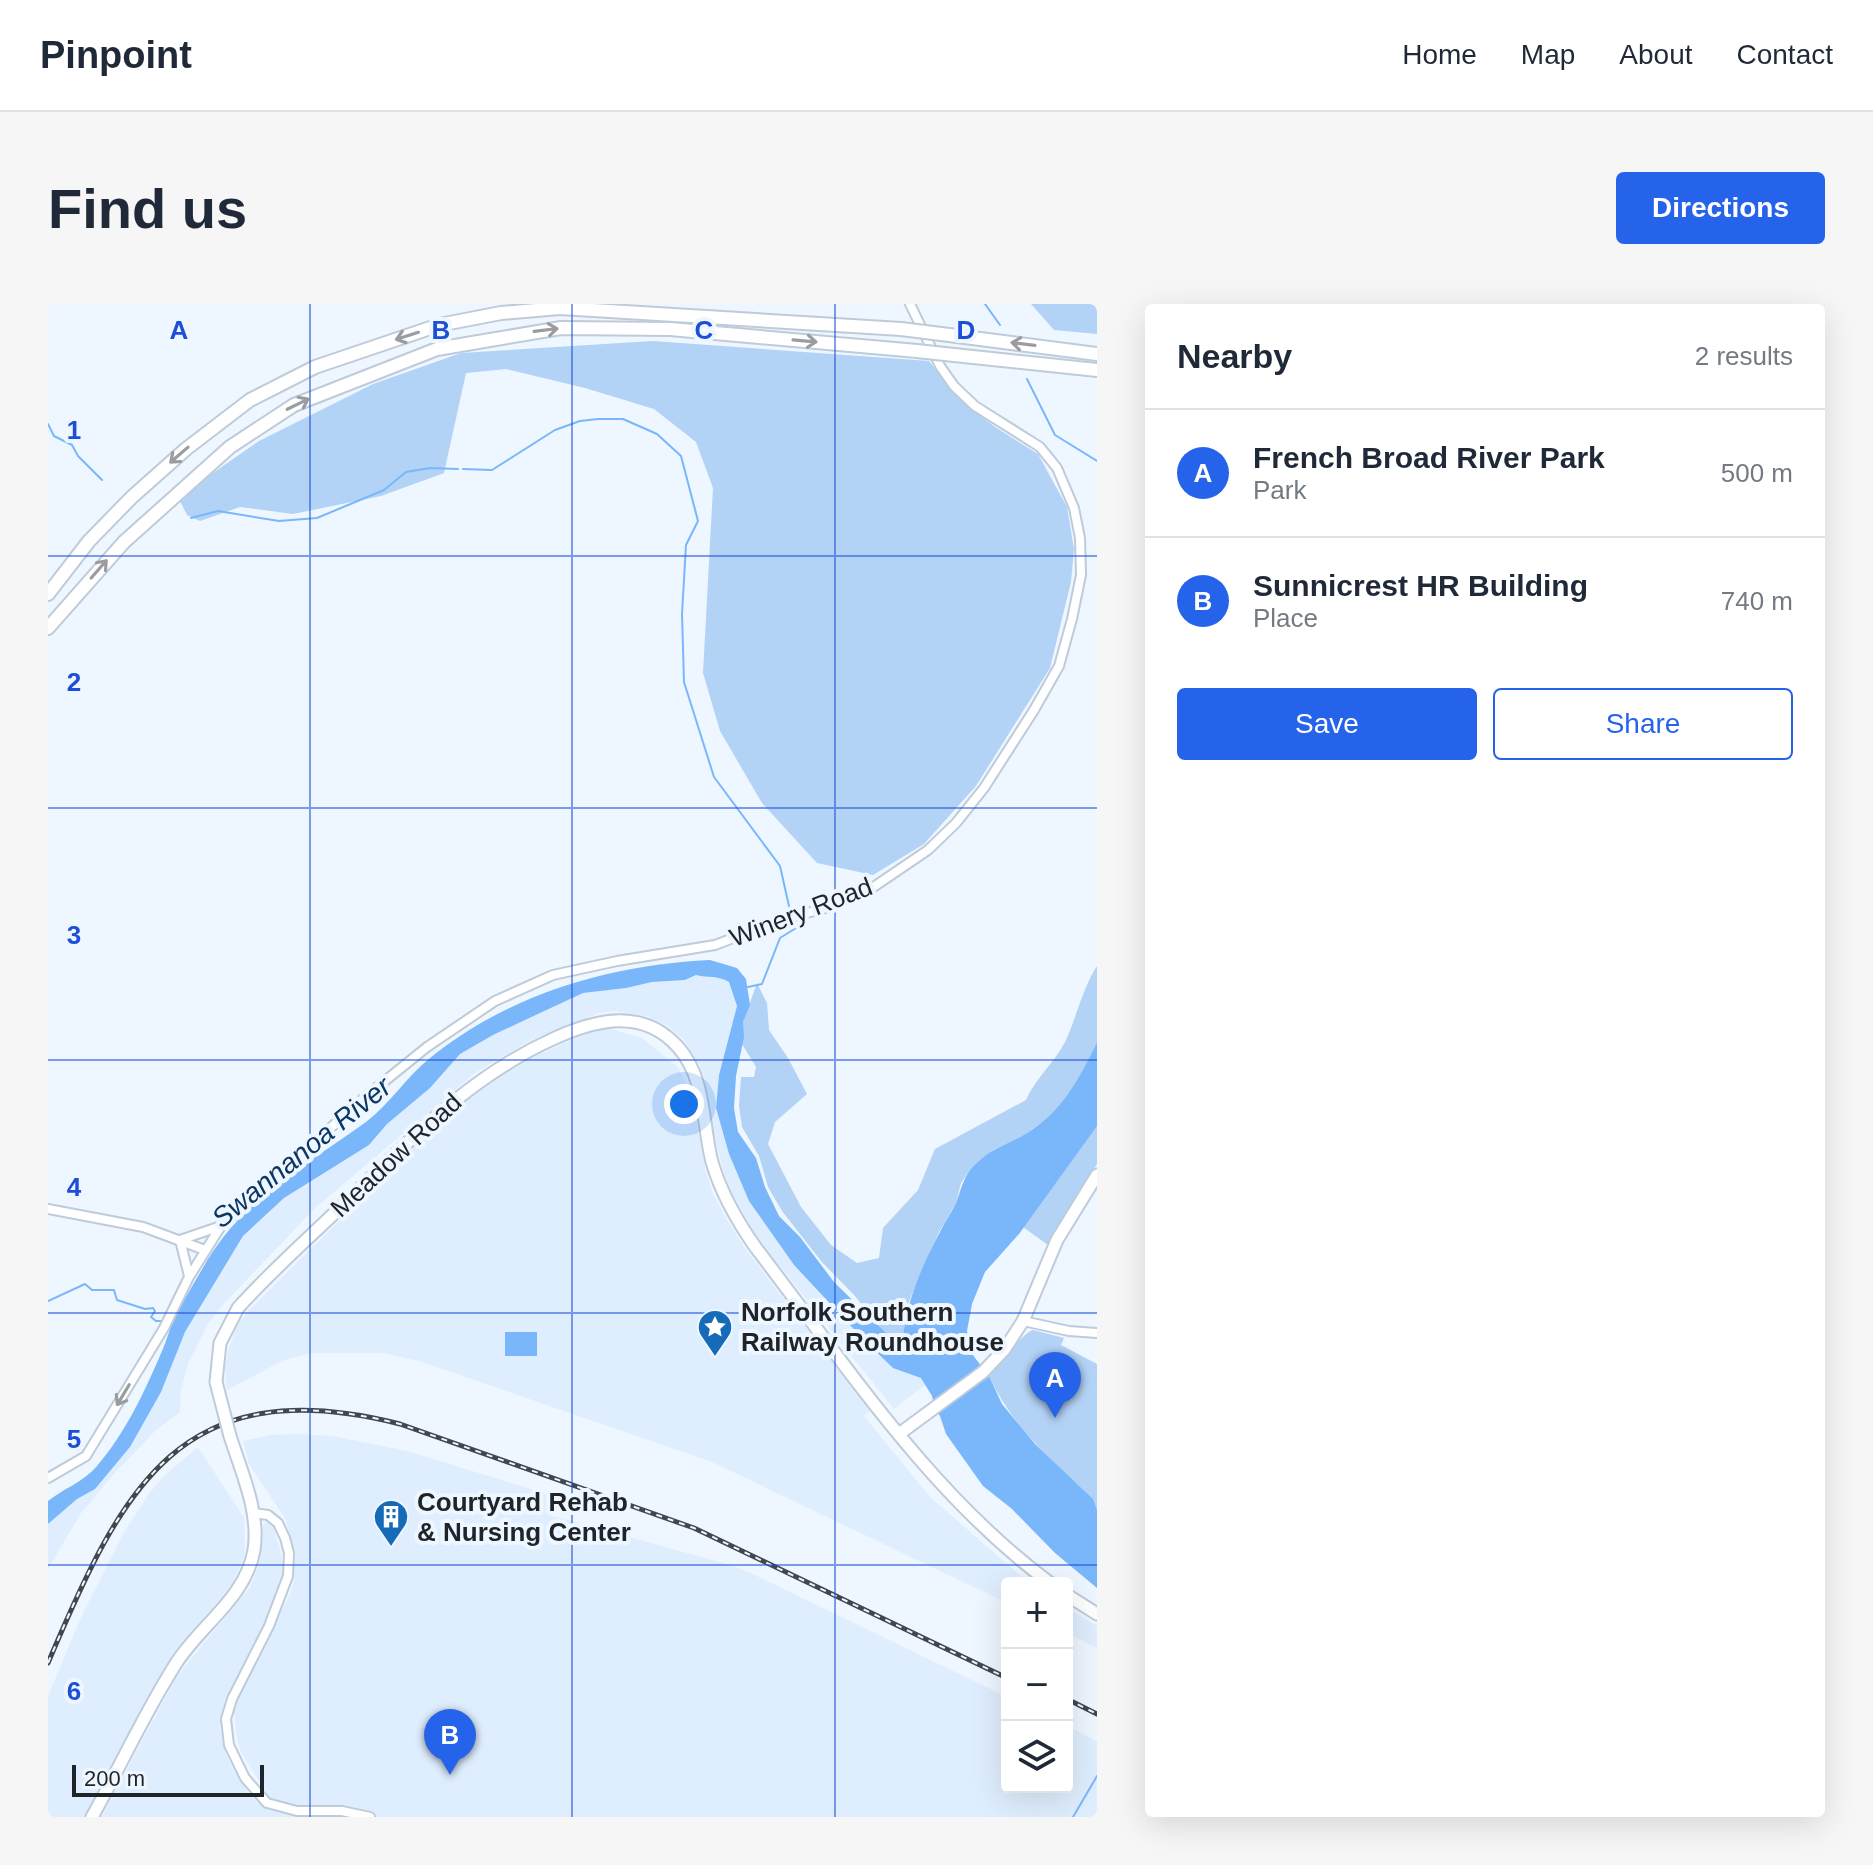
<!DOCTYPE html>
<meta charset="utf-8">
<style>
:root{--surface:#fff;--page:#f6f6f7;--text:#1f2937;--muted:#747a83;--line:#e0e1e3;--accent:#2563eb}
body{margin:0;font-family:Arial,sans-serif;background:var(--page);color:var(--text)}
.controls{position:absolute;right:24px;bottom:24px;display:grid;overflow:hidden;border-radius:8px;box-shadow:0 8px 32px #0002}
.controls button{width:72px;height:72px;display:grid;place-items:center;padding:0;border:0;border-bottom:2px solid var(--line);background:var(--surface);color:var(--text);font:40px sans-serif}
.scale{position:absolute;left:24px;bottom:20px;width:192px;box-sizing:border-box;padding-left:8px;border:4px solid #1f2429;border-top:0;font-size:22px;line-height:28px;white-space:nowrap;color:#1f2429;-webkit-text-stroke:6px #eef6ff;paint-order:stroke}
.you{position:absolute;left:636px;top:800px;width:28px;height:28px;margin:-20px;border:6px solid #fff;border-radius:50%;background:#1a73e8;box-shadow:0 0 0 12px #1a73e833}
.badge{display:grid;place-items:center;width:52px;height:52px;border-radius:50%;background:var(--accent);color:#fff;font-size:26px;font-weight:700}
.pin{position:absolute;translate:-50% -66px;filter:drop-shadow(0 2px 4px #0008)}
.pin::after{content:'';position:absolute;top:42px;width:28px;height:24px;background:inherit;clip-path:polygon(0 0,100% 0,50% 100%)}
.list{margin:0;padding:0;list-style:none}
h2{display:flex;justify-content:space-between;align-items:center;height:104px;margin:0;padding:0 32px;font-size:34px}
h2 small{font-size:26px;font-weight:400;color:var(--muted)}
.list li{display:grid;grid-template-columns:52px 1fr auto;gap:24px;align-items:center;box-sizing:border-box;height:128px;padding:0 32px;border-top:2px solid var(--line)}
.list b{display:block;font-size:30px;white-space:nowrap}
.list p{margin:0;font-size:26px;white-space:nowrap;color:var(--muted)}
.list em{font-size:26px;font-style:normal;color:var(--muted)}
.actions{display:flex;gap:16px;padding:24px 32px}
.actions a{flex:1;padding:18px 0;border:2px solid var(--accent);border-radius:8px;text-align:center;font-size:28px;color:var(--accent)}
.actions .main{background:var(--accent);color:#fff}
.icon{flex:none;width:44px;height:44px;fill:none;stroke:currentColor;stroke-width:2;stroke-linecap:round;stroke-linejoin:round}
.map{position:relative;flex:none;width:1049px;height:1513px;overflow:hidden;border-radius:8px}
header{display:flex;align-items:center;gap:48px;box-sizing:border-box;height:112px;padding:0 40px;background:var(--surface);border-bottom:2px solid var(--line)}
header strong{font-size:38px}
nav{display:flex;gap:44px;margin-inline-start:auto;font-size:28px}
.intro{display:flex;align-items:center;justify-content:space-between;box-sizing:border-box;height:192px;padding:0 48px}
h1{margin:0;font-size:56px}
.button{padding:20px 36px;border-radius:8px;background:var(--accent);color:#fff;font-size:28px;font-weight:700}
main{display:flex;gap:48px;padding:0 48px}
aside{flex:1;background:var(--surface);border-radius:8px;box-shadow:0 8px 32px #0002}
.map>svg:first-child{display:block}
.built{fill:#dfeefe}
.green{fill:#b2d2f6}
.water{fill:#7ab7fa}
.lines{fill:none;stroke-linecap:round;stroke-linejoin:round}
.stream{stroke:#7ab7fa;stroke-width:2}
.minor-casing{stroke:#becbd9;stroke-width:12}
.major-casing{stroke:#becbd9;stroke-width:15}
.highway-casing{stroke:#becbd9;stroke-width:16}
.minor{stroke:#fff;stroke-width:8}
.major{stroke:#fff;stroke-width:11}
.highway{stroke:#fff;stroke-width:12}
.rail-casing{stroke:#42474d;stroke-width:5}
.rail{stroke:#eef6ff;stroke-width:2;stroke-dasharray:6;stroke-linecap:butt}
.major-bridge-casing{stroke:#becbd9;stroke-width:15;stroke-linecap:butt}
.highway-bridge-casing{stroke:#becbd9;stroke-width:16;stroke-linecap:butt}
.major-bridge{stroke:#fff;stroke-width:11}
.highway-bridge{stroke:#fff;stroke-width:12}
.oneway{stroke:#9a9c9f}
.grid{fill:none;stroke:#1d4ed8;stroke-width:2;stroke-opacity:0.55}
.labels{text-anchor:middle;stroke-width:8;stroke-linejoin:round;paint-order:stroke}
.street-label{font-size:26px;fill:#1f2429;stroke:#eef6ff}
.poi-label{font-size:26px;font-weight:bold;fill:#1f2429;stroke:#eef6ff;text-anchor:start}
.water-label{font-size:28px;font-style:italic;fill:#0c3761;stroke:#eef6ff}
.grid-label{font-size:26px;text-anchor:middle;font-weight:bold;fill:#1d4ed8;stroke:#eef6ff;stroke-width:8;stroke-linejoin:round;paint-order:stroke}
</style>
<header>
<strong>Pinpoint</strong>
<nav><a>Home</a><a>Map</a><a>About</a><a>Contact</a></nav>
</header>
<div class="intro"><h1>Find us</h1><a class="button">Directions</a></div>
<main>
<div class="map">
<svg width="1049" height="1513" viewBox="0 0 1049 1513">
<rect width="100%" height="100%" fill="#eef6ff"/>
<g class="built">
<path d="M648 671 672 673 681 678 686 686 689 702 671 771 668 804 681 850 714 915 746 961 816 1036 872 1073 878 1080 846 1105 707 931 684 889 675 865 664 822 657 776 651 760 635 735 620 722 599 712 566 707 551 709 481 737 427 769 267 904 171 1005 160 1020 140 1060 133 1086 132 1108 108 1126 64 1172 33 1209 0 1265V1220L29 1195 47 1185 82 1143 137 1028 195 932 236 894 321 841 339 820 382 784 412 750 445 731 535 689 578 684 604 678 637 676Z"/>
<path d="M559 724 594 734 630 763 643 789 658 868 665 890 679 916 699 947 822 1107 816 1112 882 1193 981 1279H959V1299L664 1158 371 1057 335 1049H264L236 1056 179 1086 177 1064 180 1047 188 1024 200 1007 385 824 430 785 478 756 546 726Z"/>
<path d="M250 1130 284 1132 359 1147 509 1193 502 1211 686 1262 709 1272 959 1393V1483H1019V1422L1049 1437V1513H53L129 1372 202 1283 211 1261 215 1220 219 1218 225 1222 232 1244 235 1262 233 1277 215 1322 177 1395 172 1423 178 1450 185 1465 203 1492 223 1508 219 1490 193 1448 189 1435 186 1409 188 1399 242 1290 246 1277 247 1252 238 1216 201 1160 195 1137 223 1131Z"/>
<path d="M150 1143 196 1214 197 1248 193 1261 183 1281 126 1349 37 1513H0V1392L34 1311 75 1230 100 1191 115 1173Z"/>
<path d="M1019 1304 1049 1322V1344L1019 1329Z"/>
</g>
<g class="green">
<path d="M983 0H1049V30L1006 26Z"/>
<path d="M605 37 881 57 910 94 947 123 990 150 1019 203 1026 245 1023 278 1002 364 928 482 876 540 825 571 769 559 714 499 672 427 655 369 665 184 648 138 606 105 537 84 458 65 418 69 396 169 333 192 245 210 192 203 152 217 139 211 132 197 155 176 211 137 325 80 413 49Z"/>
<path d="M1049 662V738L1034 770 1016 798 996 817 976 831 945 846 919 870 913 879 908 899 891 928 864 990 859 1003 855 1036 847 1038 838 1032 807 992 773 957 734 907 720 883 711 852 694 823 691 802 693 773H706L708 763 694 740 695 718 709 679 719 699 721 726 740 754 759 790 727 818 720 840 753 903 783 941 809 959 831 954 835 924 870 886 887 845 978 796C987 775 1006 759 1017 738 1029 713 1034 685 1049 662Z"/>
<path d="M1049 821V860L1007 926 1000 941 975 923Z"/>
<path d="M985 1026 1016 1034 1013 1041 1049 1060V1206C1042 1188 1030 1182 1017 1169 1007 1159 996 1149 986 1138 967 1118 953 1097 941 1072 955 1060 972 1030 985 1026Z"/>
</g>
<g class="water">
<path d="M662 656 689 664 698 675 702 701 695 718 696 733 688 772 686 804 690 828 708 854 717 883 731 912 752 933 786 978 847 1038 855 1035C858 997 875 960 893 926 897 917 904 908 908 899 915 881 915 871 931 857 945 844 963 839 979 829 1015 807 1031 775 1049 738V822L971 930 937 968 924 1000 919 1027 924 1050 941 1072 954 1100 987 1140 1045 1195 1049 1206V1284L1007 1249 964 1205 935 1182 898 1130 892 1112 887 1106 884 1092 873 1074 845 1064 816 1036 746 961 701 897 681 850 668 804 671 771 689 702 681 678C669 671 661 674 648 671L637 676 604 678 578 684 535 689 445 731 412 750 382 784 339 820 321 841 236 894 195 932 137 1028 113 1088 82 1143 47 1185 29 1195 0 1220V1197C15 1185 37 1177 49 1162 78 1128 97 1087 114 1047 119 1036 122 1023 127 1013 137 994 149 974 160 955 199 892 260 860 318 818 342 800 358 773 382 754 461 690 561 661 662 656Z"/>
<rect x="457" y="1028" width="32" height="24"/>
</g>
<g class="lines">
<g class="stream">
<path d="M937 0 952 21"/>
<path d="M979 75 1007 131 1049 157"/>
<path d="M0 120 6 132 24 141 30 152 54 176"/>
<path d="M415 165 444 166 507 126 532 117 550 115H575L609 130 633 152 650 217 638 241 634 310 636 378 666 473 732 562 743 611"/>
<path d="M143 214 170 207 231 217 269 214 336 186 358 168 382 164 410 165"/>
<path d="M700 683 714 680 732 634 748 624 745 617"/>
<path d="M0 997 37 980 44 986H66L69 996 97 1005 105 1004 107 1007 103 1013 108 1017H117"/>
<path d="M1025 1513 1049 1472"/>
</g>
<defs>
<g id="minor">
<path d="M0 905 95 923 157 946"/>
<path d="M141 972 132 936 173 922"/>
<path d="M975 1017 1021 1027 1049 1029"/>
<path d="M0 1174 38 1152 116 1024 141 973 173 922 317 793 379 743 447 697 505 671 569 657 667 641 732 616 782 603 827 582 880 546 908 519 936 484 986 406 1011 362 1024 315 1033 271 1032 234 1026 204 1009 164 992 143 927 102 906 82 892 62 862 0"/>
<path d="M205 1209 220 1211 230 1219 237 1234 241 1249 240 1272 221 1322 184 1395 178 1415 181 1441 197 1474 219 1499 249 1507H294L322 1513"/>
</g>
<g id="major">
<path d="M168 1078 172 1039 190 1004C223 967 262 933 298 898 364 834 422 772 507 734 549 715 595 704 630 743 658 774 654 819 664 858 673 889 689 917 708 944 798 1061 882 1190 1002 1279"/>
<path d="M851 1130 935 1068 956 1046 975 1017 1009 936 1049 871"/>
<path d="M1019 1291 1049 1310"/>
<path d="M44 1513C72 1463 96 1410 127 1361 151 1322 198 1294 206 1246 212 1208 193 1167 182 1132"/>
</g>
<g id="highway">
<path d="M901 31 1049 50"/>
<path d="M906 51 1049 66"/>
<path d="M0 290 41 237 84 193 138 145 202 96 267 63 391 21 453 9 512 4 853 25"/>
<path d="M0 324 76 238 182 143 246 101 389 45 513 24 622 25 869 47"/>
</g>
</defs>
<use href="#minor" class="minor-casing"/>
<use href="#major" class="major-casing"/>
<use href="#highway" class="highway-casing"/>
<use href="#minor" class="minor"/>
<use href="#major" class="major"/>
<use href="#highway" class="highway"/>
<defs>
<g id="rail">
<path d="M0 1359C75 1182 133 1065 352 1120L646 1224 959 1374"/>
<path d="M1019 1395 1049 1410"/>
</g>
</defs>
<use href="#rail" class="rail-casing"/>
<use href="#rail" class="rail"/>
<defs>
<path id="major-bridge" d="M168 1078 182 1132"/>
<g id="highway-bridge">
<path d="M853 25 901 31"/>
<path d="M869 47 906 51"/>
</g>
</defs>
<use href="#major-bridge" class="major-bridge-casing"/>
<use href="#highway-bridge" class="highway-bridge-casing"/>
<use href="#major-bridge" class="major-bridge"/>
<use href="#highway-bridge" class="highway-bridge"/>
</g>
<defs><path id="oneway-shaft" d="M-6 0H5M1.5-3L5.5 0L1.5 3" fill="none" stroke-width="1.6" stroke-linecap="round" stroke-linejoin="round" transform="scale(2)"/></defs>
<g class="oneway">
<use href="#oneway-shaft" transform="translate(498 26) rotate(-7)"/>
<use href="#oneway-shaft" transform="translate(359 32) rotate(162)"/>
<use href="#oneway-shaft" transform="translate(757 37) rotate(5)"/>
<use href="#oneway-shaft" transform="translate(975 40) rotate(-173)"/>
<use href="#oneway-shaft" transform="translate(250 100) rotate(-26)"/>
<use href="#oneway-shaft" transform="translate(131 151) rotate(139)"/>
<use href="#oneway-shaft" transform="translate(51 265) rotate(-49)"/>
<use href="#oneway-shaft" transform="translate(75 1091) rotate(121)"/>
</g>
<path class="grid" d="M262 0V1513M524 0V1513M787 0V1513M0 252H1049M0 504H1049M0 756H1049M0 1009H1049M0 1261H1049"/>
<defs>
<symbol id="sight-pin" viewBox="-11 -11 22 30"><path d="M0 17L-7.5 6A9.5 9.5 0 1 1 7.5 6Z" fill="#166bb9" stroke="#eef6ff"/><path d="M0-6L1.8-2.2L6-1.7L2.9 1.2L3.7 5.4L0 3.3L-3.7 5.4L-2.9 1.2L-6-1.7L-1.8-2.2Z" fill="#fff"/></symbol>
<symbol id="building-pin" viewBox="-11 -11 22 30"><path d="M0 17L-7.5 6A9.5 9.5 0 1 1 7.5 6Z" fill="#166bb9" stroke="#eef6ff"/><path d="M-4-6H4V6H1V3H-1V6H-4ZM-2.5-4.3h1.7v1.8h-1.7ZM.8-4.3h1.7v1.8H.8ZM-2.5-1h1.7V.8h-1.7ZM.8-1h1.7V.8H.8Z" fill="#fff"/></symbol>
</defs>
<g fill-rule="evenodd">
<use href="#sight-pin" x="647" y="1003" width="40" height="54"/>
<use href="#building-pin" x="323" y="1193" width="40" height="54"/>
</g>
<g class="labels">
<g class="street-label">
<text transform="translate(753 608) rotate(-21)" y="9">Winery Road</text>
<text transform="translate(348 851) rotate(-43)" y="9">Meadow Road</text>
</g>
<g class="poi-label">
<text x="693" y="1017">Norfolk Southern<tspan x="693" dy="30">Railway Roundhouse</tspan></text>
<text x="369" y="1207">Courtyard Rehab<tspan x="369" dy="30">&amp; Nursing Center</tspan></text>
</g>
<g class="water-label">
<text transform="translate(253 848) rotate(-39)" y="10">Swannanoa River</text>
</g>
</g>
<g class="grid-label">
<text x="131" y="35">A</text>
<text x="393" y="35">B</text>
<text x="656" y="35">C</text>
<text x="918" y="35">D</text>
<text x="26" y="135">1</text>
<text x="26" y="387">2</text>
<text x="26" y="640">3</text>
<text x="26" y="892">4</text>
<text x="26" y="1144">5</text>
<text x="26" y="1396">6</text>
</g>
</svg>
<div class="controls">
<button>+</button>
<button>−</button>
<button><svg class="icon" aria-label="layers" viewBox="0 0 24 24"><path d="M12 4l9 5-9 5-9-5zM3 14l9 5 9-5"/></svg></button>
</div>
<div class="scale">200 m</div>
<div class="you"></div>
<div class="pin badge" style="left:1007px;top:1114px">A</div>
<div class="pin badge" style="left:402px;top:1471px">B</div>
</div>
<aside>
<h2>Nearby<small>2 results</small></h2>
<ul class="list">
<li><span class="badge">A</span><div><b>French Broad River Park</b><p>Park</p></div><em>500 m</em></li>
<li><span class="badge">B</span><div><b>Sunnicrest HR Building</b><p>Place</p></div><em>740 m</em></li>
</ul>
<div class="actions"><a class="main">Save</a><a>Share</a></div>
</aside>
</main>
